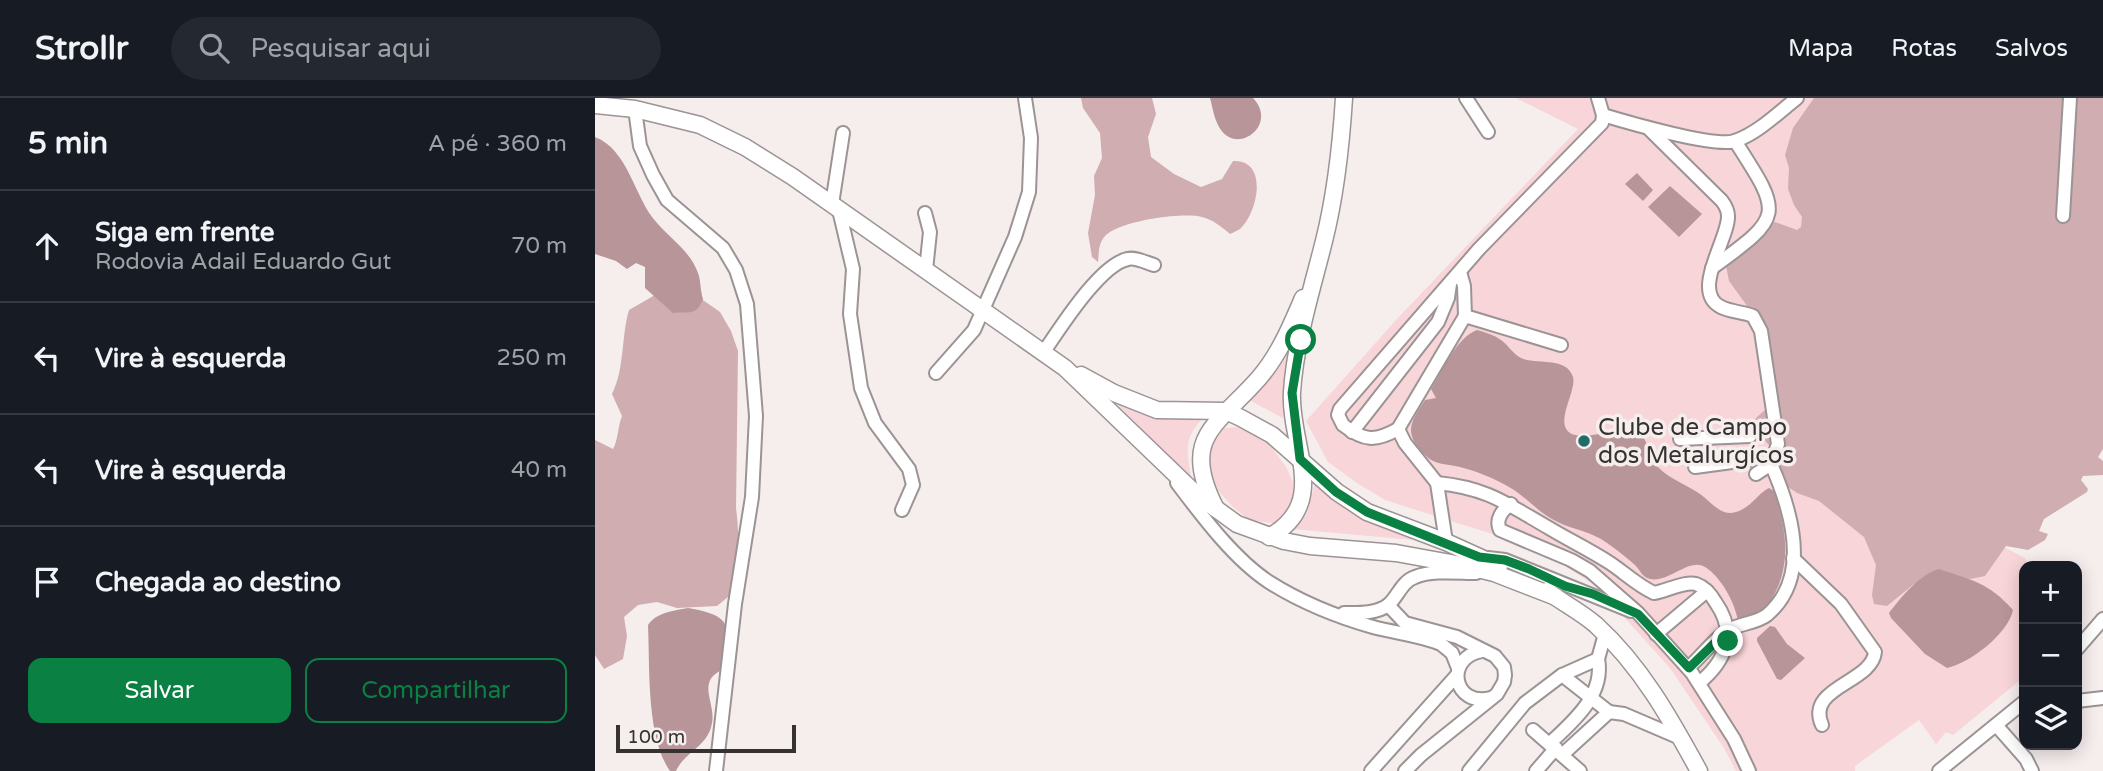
<!DOCTYPE html>
<html lang="pt">
<meta charset="utf-8">
<style>
:root{--surface:#171b24;--page:#242831;--text:#f1f3f6;--muted:#9ea1a6;--line:#363941;--accent:#0b8043}
body{margin:0;font-family:"Varela Round",sans-serif;background:var(--page);color:var(--text)}
.controls{position:absolute;right:21px;bottom:21px;display:grid;overflow:hidden;border-radius:14px;box-shadow:0 4px 18px #0003}
.controls button{width:63px;height:63px;display:grid;place-items:center;padding:0;border:0;border-bottom:2px solid var(--line);background:var(--surface);color:var(--text);font:35px sans-serif}
.scale{position:absolute;left:21px;bottom:18px;width:180px;box-sizing:border-box;padding-left:7px;border:4px solid #353232;border-top:0;font-size:19px;line-height:24px;white-space:nowrap;color:#353232;-webkit-text-stroke:5px #f6eded;paint-order:stroke}
.stop{position:absolute;width:21px;height:21px;margin:-16px;border:5px solid #0b8043;border-radius:50%;background:#fff}
.stop.end{background:#0b8043;border-color:#fff;box-shadow:0 2px 7px #0008}
.list{margin:0;padding:0;list-style:none}
h2{display:flex;justify-content:space-between;align-items:center;height:91px;margin:0;padding:0 28px;font-size:30px}
h2 small{font-size:23px;font-weight:400;color:var(--muted)}
.list li{display:grid;grid-template-columns:46px 1fr auto;gap:21px;align-items:center;box-sizing:border-box;height:112px;padding:0 28px;border-top:2px solid var(--line)}
.list b{display:block;font-size:26px;white-space:nowrap}
.list p{margin:0;font-size:23px;white-space:nowrap;color:var(--muted)}
.list em{font-size:23px;font-style:normal;color:var(--muted)}
.actions{display:flex;gap:14px;padding:21px 28px}
.actions a{flex:1;padding:16px 0;border:2px solid var(--accent);border-radius:14px;text-align:center;font-size:24px;color:var(--accent)}
.actions .main{background:var(--accent);color:#fff}
.icon{flex:none;width:38px;height:38px;fill:none;stroke:currentColor;stroke-width:2;stroke-linecap:round;stroke-linejoin:round}
.map{position:relative;flex:none;width:1508px;height:673px;overflow:hidden}
header{display:flex;align-items:center;gap:42px;box-sizing:border-box;height:98px;padding:0 35px;background:var(--surface);border-bottom:2px solid var(--line)}
header strong{font-size:33px}
nav{display:flex;gap:38px;margin-inline-start:auto;font-size:24px}
.search{width:490px;height:63px;background:var(--page);display:flex;align-items:center;gap:18px;box-sizing:border-box;padding:0 24px;border-radius:38px;color:var(--muted);font-size:26px}
main{display:flex}
aside{flex:1;background:var(--surface)}
.map>svg:first-child{display:block}
.green{fill:#f8d5d8}
.forest{fill:#d0adb0}
.water{fill:#b79598}
.lines{fill:none;stroke-linecap:round;stroke-linejoin:round}
.minor-casing{stroke:#9b9394;stroke-width:16}
.major-casing{stroke:#9b9394;stroke-width:19}
.minor{stroke:#fff;stroke-width:12}
.major{stroke:#fff;stroke-width:16}
.route{stroke:#0b8043;stroke-width:9}
.poi-dot{fill:#206c6a;stroke:#f6eded;stroke-width:2.5}
.labels{text-anchor:middle;stroke-width:7;stroke-linejoin:round;paint-order:stroke}
.poi-label{font-size:24px;fill:#353232;stroke:#f6eded;text-anchor:start}
</style>
<header>
<strong>Strollr</strong>
<div class="search"><svg class="icon" aria-label="search" viewBox="0 0 24 24"><circle cx="10" cy="10" r="6"/><path d="M15 15l6 6"/></svg>Pesquisar aqui</div>
<nav><a>Mapa</a><a>Rotas</a><a>Salvos</a></nav>
</header>
<main>
<aside>
<h2>5 min<small>A pé · 360 m</small></h2>
<ul class="list">
<li><svg class="icon" aria-label="ahead" viewBox="0 0 24 24"><path d="M12 20V5M6 11l6-6 6 6"/></svg><div><b>Siga em frente</b><p>Rodovia Adail Eduardo Gut</p></div><em>70 m</em></li>
<li><svg class="icon" aria-label="left" viewBox="0 0 24 24"><path d="M17 20v-9H6M10 6l-5 5 5 5"/></svg><div><b>Vire à esquerda</b></div><em>250 m</em></li>
<li><svg class="icon" aria-label="left" viewBox="0 0 24 24"><path d="M17 20v-9H6M10 6l-5 5 5 5"/></svg><div><b>Vire à esquerda</b></div><em>40 m</em></li>
<li><svg class="icon" aria-label="arrive" viewBox="0 0 24 24"><path d="M6 21V4h12l-3 4 3 4H6"/></svg><div><b>Chegada ao destino</b></div></li>
</ul>
<div class="actions"><a class="main">Salvar</a><a>Compartilhar</a></div>
</aside>
<div class="map">
<svg width="1508" height="673" viewBox="0 0 1508 673">
<rect width="100%" height="100%" fill="#f6eded"/>
<g class="green">
<path d="M921 0H1277L1268 377 1430 460 1434 468H1429V579L1358 637 1351 634 1341 646 1324 622 1260 668V673H1141L1129 650 1075 570 1000 487 959 461 913 441 790 402 762 385 733 364 711 323 801 222 983 31Z"/>
<path d="M696 242 688 320 652 301Z"/>
<path d="M514 298 609 319C588 340 592 352 596 380Z"/>
<path d="M642 329 670 340 691 369 698 384V409L684 426 655 422 639 410 618 387 613 353 619 339 629 330Z"/>
<path d="M720 385C748 413 782 427 818 442L697 431 712 416Z"/>
</g>
<g class="forest">
<path d="M486 0H557L561 16 553 39 556 59 579 76 606 89 627 81 638 63C674 61 663 115 645 131 642 133 639 134 635 136 626 128 618 122 607 119 586 114 525 123 510 138 503 146 504 155 503 164L497 159 493 135 500 97 499 78 507 60 505 35 488 10Z"/>
<path d="M1219 0H1508V351L1503 359 1508 363V377L1488 378 1486 382 1493 391 1492 394 1449 421 1444 433 1453 436 1450 442 1433 452 1411 448 1390 478 1370 482H1327L1319 486 1292 508 1279 506 1277 497 1281 467 1269 439 1224 403 1202 395 1186 384 1180 371 1175 348 1161 334 1160 321 1171 311 1173 304 1158 216 1134 183 1131 168 1139 147 1164 126 1180 124 1202 132 1206 129 1207 119 1199 107 1193 91 1194 70 1190 57 1198 30Z"/>
<path d="M92 191 125 214 136 233 143 253 141 410C145 439 143 466 139 494L122 508 82 510 62 504 43 507 29 519 32 538 28 561 9 571 0 557V342L18 351C23 343 23 327 27 318L17 296C30 270 26 239 34 212L67 193Z"/>
</g>
<g class="water">
<path d="M615 0H658C683 26 644 57 626 32 619 22 618 11 615 0Z"/>
<path d="M0 39C34 52 39 100 62 125 76 141 95 153 103 175 106 183 105 192 108 201 101 219 94 213 78 215L50 190V169L41 165 32 171 21 163 0 156Z"/>
<path d="M1042 75 1058 92 1048 103 1030 86Z"/>
<path d="M1075 88 1107 116 1084 139 1053 109Z"/>
<path d="M882 232C890 234 899 237 906 242 913 247 918 256 926 260 941 267 972 258 978 279 982 293 959 324 975 335 982 340 1003 337 1011 334 1020 331 1026 324 1035 328 1055 335 1051 358 1064 370 1075 381 1092 387 1105 396 1112 401 1118 408 1125 412 1130 415 1135 416 1141 414 1157 409 1163 395 1174 390L1179 393C1191 429 1197 465 1178 499 1175 505 1171 513 1165 517 1159 520 1150 520 1143 522 1139 503 1126 479 1110 469 1094 459 1074 485 1055 481 1047 479 1045 472 1040 467 1030 458 1017 448 1006 441 990 432 972 430 957 421 941 412 930 398 914 389 899 380 881 373 865 369 853 366 839 367 830 357 808 335 815 325 830 302L841 300 836 291C848 272 861 240 882 232Z"/>
<path d="M1344 471C1378 483 1393 484 1418 512 1413 536 1375 565 1352 570L1330 556 1296 520 1294 515C1307 498 1324 477 1344 471Z"/>
<path d="M93 510C140 518 135 529 129 571 100 583 121 604 117 625 113 649 90 653 81 673H75C51 639 55 568 53 527 62 514 78 513 93 510Z"/>
<path d="M1175 528 1180 529 1192 546 1210 560 1186 582 1182 581 1162 543V540Z"/>
</g>
<g class="lines">
<defs>
<g id="minor">
<path d="M871 0 893 34"/>
<path d="M40 11 45 48 58 77 72 102 128 150 141 172 152 206 161 318 157 399 140 506 121 673"/>
<path d="M1008 17C1031 24 1121 50 1140 43 1163 35 1183 15 1202 0"/>
<path d="M1054 31 1127 103C1130 107 1133 112 1133 118 1134 140 1095 194 1126 209 1136 214 1148 214 1158 218L1166 233 1183 346 1176 366 1161 376"/>
<path d="M237 106 248 35"/>
<path d="M244 112 258 171 255 216 266 290 280 325 314 371 318 387 307 412"/>
<path d="M330 115 335 134 331 172"/>
<path d="M1468 118 1475 0"/>
<path d="M1117 170C1189 118 1188 117 1140 43"/>
<path d="M865 174 869 188 870 218 966 247"/>
<path d="M448 255C464 232 505 166 533 161 540 159 552 165 559 167"/>
<path d="M341 275 379 232 420 139 434 94 436 40 430 0"/>
<path d="M803 331C780 344 769 343 748 327L743 317 745 311 884 151 1007 25 1008 17 1003 0"/>
<path d="M757 334 843 224 853 200 855 186"/>
<path d="M1085 341 1155 338"/>
<path d="M1100 369 1159 361"/>
<path d="M582 385C607 418 639 461 674 484 704 503 743 519 778 529 800 535 824 537 846 546L857 555 863 570"/>
<path d="M842 385C893 390 912 406 954 430 974 442 995 452 1015 465 1030 475 1042 487 1059 495 1071 493 1090 483 1101 486 1110 489 1117 498 1121 505 1142 535 1131 563 1104 585"/>
<path d="M916 406C907 412 900 422 905 432L976 462 995 473 1043 515 1097 575 1139 641 1154 673"/>
<path d="M851 444 842 385 810 345 803 331 870 218"/>
<path d="M893 460 910 462 1036 513"/>
<path d="M1198 460 1246 506 1280 554C1277 585 1210 589 1227 627"/>
<path d="M793 507 810 525 862 539 900 558 909 569 910 577 909 584 902 596 826 657 810 673"/>
<path d="M749 515C763 515 781 516 793 507 803 499 806 484 820 479 837 472 863 475 881 475"/>
<path d="M1061 536 1112 493"/>
<path d="M1482 551 1508 521"/>
<path d="M887 553C848 560 859 610 896 600"/>
<path d="M1093 570C1106 559 1118 542 1132 533 1144 525 1160 526 1172 517 1217 479 1196 411 1176 366"/>
<path d="M967 577 1014 614"/>
<path d="M1482 603 1508 600"/>
<path d="M1401 627 1431 661 1437 673"/>
<path d="M938 632 985 673"/>
<path d="M955 645C979 623 1010 596 1003 561"/>
<path d="M968 656 1014 614 1029 616 1085 640"/>
<path d="M776 673 862 577"/>
<path d="M874 673 930 605 967 577 1003 561 1010 536"/>
<path d="M941 673 961 650"/>
<path d="M1344 673 1429 604"/>
</g>
<g id="major">
<path d="M0 7 40 11 105 27 150 49 198 79 470 270 602 397 642 426 689 443 715 448 801 455 867 467 899 475 961 499"/>
<path d="M486 277 519 295 562 312 631 313 646 320 677 337 742 394 772 414 851 444 904 468"/>
<path d="M621 411C584 339 622 328 664 280 684 257 696 228 708 200"/>
<path d="M674 439C736 405 694 347 697 294 700 245 717 191 729 143 741 95 746 48 749 0"/>
<path d="M952 493C968 505 986 514 1001 527 1046 568 1075 620 1104 673"/>
</g>
</defs>
<use href="#minor" class="minor-casing"/>
<use href="#major" class="major-casing"/>
<use href="#minor" class="minor"/>
<use href="#major" class="major"/>
</g>
<g class="lines">
<path class="route" d="M706 242 697 295 705 361 741 394 772 414 884 459 910 462 934 471 970 488 998 496 1043 516 1094 570 1133 532V543"/>
</g>
<circle class="poi-dot" cx="989" cy="343" r="7"/>
<g class="labels">
<g class="poi-label">
<text x="1003" y="337">Clube de Campo<tspan x="1003" dy="28">dos Metalurgícos</tspan></text>
</g>
</g>
</svg>
<div class="controls">
<button>+</button>
<button>−</button>
<button><svg class="icon" aria-label="layers" viewBox="0 0 24 24"><path d="M12 4l9 5-9 5-9-5zM3 14l9 5 9-5"/></svg></button>
</div>
<div class="scale">100 m</div>
<div class="stop" style="left:706px;top:242px"></div>
<div class="stop end" style="left:1133px;top:543px"></div>
</div>
</main>
